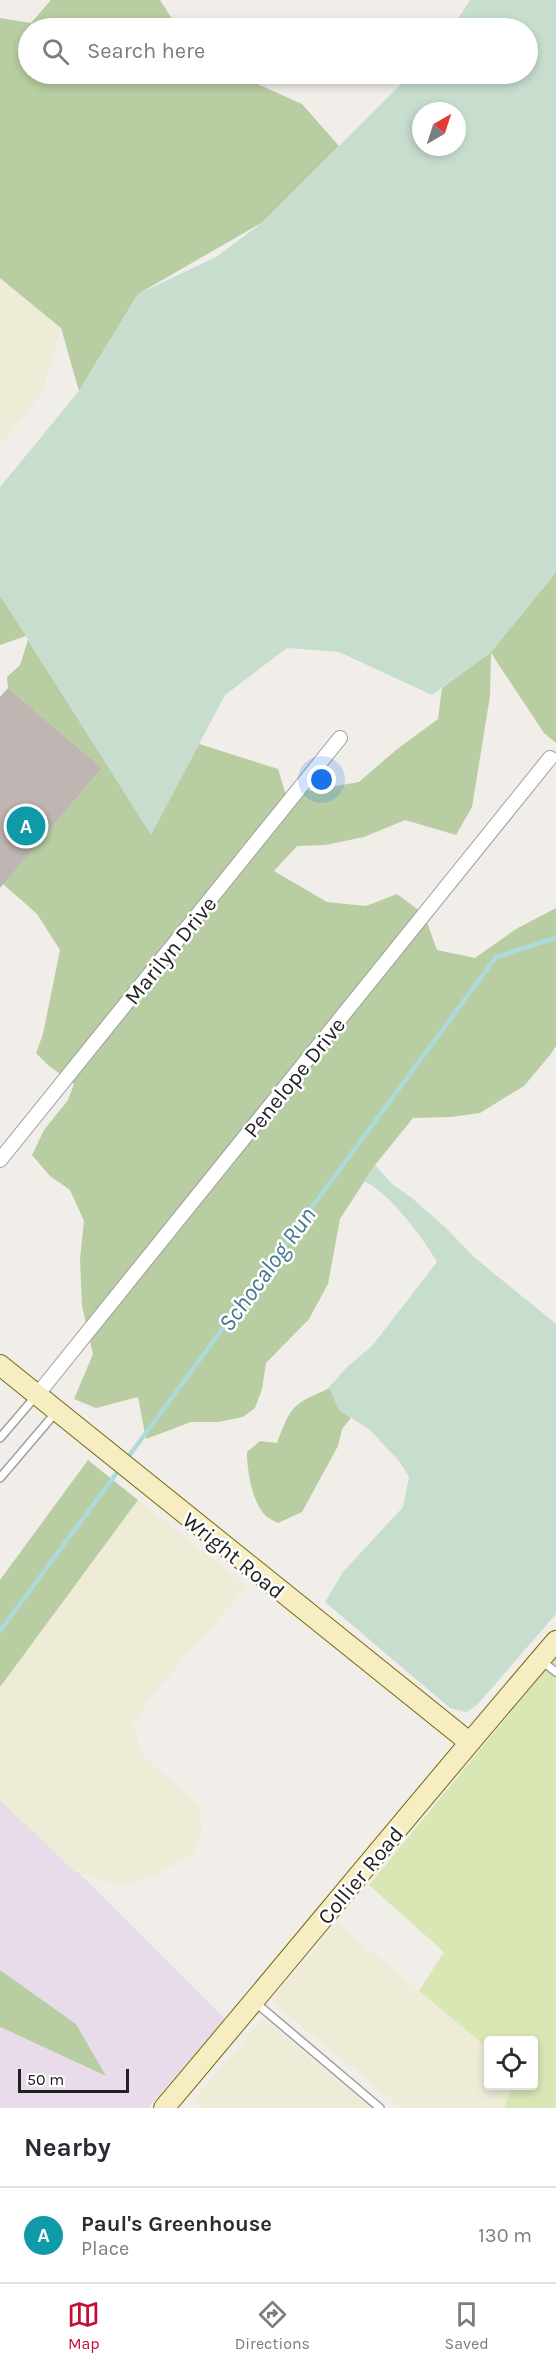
<!DOCTYPE html>
<style>
:root{--surface:#fff;--page:#f2f2f3;--text:#2b2b33;--muted:#7c7c81;--line:#e1e1e2;--accent:#c50e36}
body{margin:0;font-family:Karla,sans-serif;background:var(--page);color:var(--text)}
.controls{position:absolute;right:18px;bottom:18px;display:grid;overflow:hidden;border-radius:6px;box-shadow:0 3px 9px #0003}
.controls button{width:54px;height:54px;display:grid;place-items:center;padding:0;border:0;border-bottom:2px solid var(--line);background:var(--surface);color:var(--text);font:30px sans-serif}
.compass{position:absolute;left:412px;top:102px;width:54px;height:54px;border-radius:50%;background:var(--surface);box-shadow:0 3px 9px #0003;rotate:39deg}
.scale{position:absolute;left:18px;bottom:15px;width:111px;box-sizing:border-box;padding-left:6px;border:3px solid #222;border-top:0;font-size:16px;line-height:21px;white-space:nowrap;color:#222;-webkit-text-stroke:4px #fff;paint-order:stroke}
.you{position:absolute;left:322px;top:780px;width:21px;height:21px;margin:-15px;border:4px solid #fff;border-radius:50%;background:#1a73e8;box-shadow:0 0 0 9px #1a73e833}
.badge{display:grid;place-items:center;width:39px;height:39px;border-radius:50%;background:var(--accent);color:#fff;font-size:20px;font-weight:700}
.pin{position:absolute;translate:-50% -50%;border:3px solid #fff;box-shadow:0 2px 6px #0006}
.list{margin:0;padding:0;list-style:none}
h2{display:flex;justify-content:space-between;align-items:center;height:78px;margin:0;padding:0 24px;font-size:26px}
h2 small{font-size:20px;font-weight:400;color:var(--muted)}
.list li{display:grid;grid-template-columns:39px 1fr auto;gap:18px;align-items:center;box-sizing:border-box;height:96px;padding:0 24px;border-top:2px solid var(--line)}
.list b{display:block;font-size:22px;white-space:nowrap}
.list p{margin:0;font-size:20px;white-space:nowrap;color:var(--muted)}
.list em{font-size:20px;font-style:normal;color:var(--muted)}
.icon{flex:none;width:33px;height:33px;fill:none;stroke:currentColor;stroke-width:2;stroke-linecap:round;stroke-linejoin:round}
.map{position:relative;flex:none;width:556px;height:2108px;overflow:hidden}
.search{position:absolute;background:var(--surface);box-shadow:0 3px 9px #0003;left:18px;right:18px;top:18px;height:66px;display:flex;align-items:center;gap:15px;box-sizing:border-box;padding:0 21px;border-radius:33px;color:var(--muted);font-size:22px}
.sheet{height:174px;background:var(--surface)}
nav{display:flex;justify-content:space-around;align-items:center;box-sizing:border-box;height:84px;border-top:2px solid var(--line);background:var(--surface);font-size:16px;color:var(--muted)}
nav a{display:grid;justify-items:center;gap:3px}
nav .on{color:var(--accent)}
.map>svg:first-child{display:block}
.industrial{fill:#e9dcea}
.farmland{fill:#eeebd6}
.grass{fill:#d8e7b4}
.forest{fill:#b8cda1}
.wetland{fill:#c7decf;fill-rule:evenodd}
.lines{fill:none;stroke-linecap:round;stroke-linejoin:round}
.stream{stroke:#addbdb;stroke-width:4.5}
.building{fill:#bfb5b2}
.lane-casing{stroke:#9f9f9f;stroke-width:10}
.street-casing{stroke:#9f9f9f;stroke-width:16}
.secondary-casing{stroke:#74690d;stroke-width:22}
.lane{stroke:#fff;stroke-width:7}
.street{stroke:#fff;stroke-width:14}
.secondary{stroke:#f6eec2;stroke-width:20}
.labels{text-anchor:middle;stroke-width:5;stroke-linejoin:round;paint-order:stroke}
.street-label{font-size:22px;fill:#222;stroke:#fff}
.water-label{font-size:24px;font-style:italic;fill:#46798d;stroke:#fff}
</style>
<div class="map">
<svg width="556" height="2108" viewBox="0 0 556 2108">
<rect width="100%" height="100%" fill="#f1ede9"/>
<path class="industrial" d="M0 1800 79 1873 225 2019 148 2108H0V2027L105 2076 76 2024 0 1970Z"/>
<g class="farmland">
<path d="M0 278 61 328 43 391 10 434 0 444Z"/>
<path d="M138 1500 247 1586 146 1702 133 1726 142 1755 199 1806 202 1828 194 1852 154 1876 124 1886 75 1872 0 1800V1687Z"/>
<path d="M337 1923 488 2048V2086H513L504 2108H402L271 2001Z"/>
<path d="M263 2019 371 2108H203L194 2100Z"/>
</g>
<path class="grass" d="M556 1657V2108H504L513 2086H534V2040H488V2048L419 1991 444 1952 369 1885Z"/>
<g class="forest">
<path d="M51 0H160L178 28H28V74H235L302 104 339 146 263 222 138 294 79 391 61 328 0 278V18L31 23Z"/>
<path d="M556 572V743L544 733 491 653 490 696 472 807 456 835 405 820 364 837 325 845 297 846 274 871 327 902 366 906 397 894 424 914 437 950 475 958 516 929 556 908V1046L550 1055 524 1086 480 1113 451 1117 413 1118 375 1165 340 1219 328 1284 309 1319 266 1363 262 1389 255 1408 243 1417 218 1422H191L146 1439 138 1397 96 1408 74 1399 93 1354 82 1306 80 1259 84 1221 70 1190 50 1176 32 1155 44 1130 68 1100 74 1084 48 1065 36 1053 43 1034 60 950 37 914 3 884 102 768 8 688 7 677 20 665 28 640 151 834 199 744 278 769 286 795 359 782 396 750 438 719 442 688 491 652Z"/>
<path d="M0 595 26 636 0 645Z"/>
<path d="M330 1388 339 1410 351 1418 342 1429 338 1446 302 1512 278 1523C275 1521 269 1519 266 1516 252 1503 247 1470 247 1452L260 1441 277 1443C292 1404 292 1405 330 1388Z"/>
<path d="M88 1460 138 1500 0 1687V1580Z"/>
<path d="M0 1970 76 2024 106 2076 0 2027Z"/>
</g>
<g class="wetland">
<path d="M470 0H556V572L491 652 432 695 339 652 287 648 225 695 151 835 0 595V487L79 391 138 294 216 257 263 222 411 74H528V28H452ZM421 111H457V147H421Z"/>
<path d="M375 1165 392 1184 412 1198 445 1227 474 1257 556 1324V1614L477 1705 466 1712 450 1708 325 1602 343 1572 403 1507 409 1477 399 1461 370 1430 339 1410 329 1387 347 1367 372 1346 437 1262C423 1238 389 1192 364 1181Z"/>
</g>
<g class="lines">
<g class="stream">
<path d="M126 1460 496 957 556 938"/>
<path d="M0 1631 121 1467"/>
</g>
</g>
<path class="building" d="M8 688 102 768 0 888V697Z"/>
<g class="lines">
<defs>
<g id="lane">
<path d="M0 1438 35 1397"/>
<path d="M0 1478 57 1411"/>
<path d="M542 1661 556 1672"/>
<path d="M256 2003 380 2108"/>
</g>
<g id="street">
<path d="M0 1160 340 738"/>
<path d="M37 1395 550 758"/>
</g>
<g id="secondary">
<path d="M0 1365 469 1742"/>
<path d="M164 2108C295 1953 424 1795 556 1641"/>
</g>
</defs>
<use href="#lane" class="lane-casing"/>
<use href="#street" class="street-casing"/>
<use href="#secondary" class="secondary-casing"/>
<use href="#lane" class="lane"/>
<use href="#street" class="street"/>
<use href="#secondary" class="secondary"/>
</g>
<g class="labels">
<g class="street-label">
<text transform="translate(170 950) rotate(-51)" y="8">Marilyn Drive</text>
<text transform="translate(294 1077) rotate(-51)" y="8">Penelope Drive</text>
<text transform="translate(234 1555) rotate(39)" y="8">Wright Road</text>
<text transform="translate(360 1875) rotate(-50)" y="8">Collier Road</text>
</g>
<g class="water-label">
<text transform="translate(267 1269) rotate(-54)" y="8">Schocalog Run</text>
</g>
</g>
</svg>
<div class="controls">
<button><svg class="icon" aria-label="locate" viewBox="0 0 24 24"><circle cx="12" cy="12" r="6"/><path d="M12 2v4M12 18v4M2 12h4M18 12h4"/></svg></button>
</div>
<svg class="compass" viewBox="-18 -18 36 36"><path d="M0-13l5 13h-10z" fill="#e53935"/><path d="M0 13l5-13h-10z" fill="#7c7c81"/></svg>
<div class="scale">50 m</div>
<div class="you"></div>
<div class="pin badge" style="left:26px;top:826px;background:#0f9aa8">A</div>
<div class="search"><svg class="icon" aria-label="search" viewBox="0 0 24 24"><circle cx="10" cy="10" r="6"/><path d="M15 15l6 6"/></svg>Search here</div>
</div>
<section class="sheet">
<h2>Nearby<small></small></h2>
<ul class="list">
<li><span class="badge" style="background:#0f9aa8">A</span><div><b>Paul's Greenhouse</b><p>Place</p></div><em>130 m</em></li>
</ul>
</section>
<nav>
<a class="on"><svg class="icon" aria-label="map" viewBox="0 0 24 24"><path d="M3 6l6-2 6 2 6-2v14l-6 2-6-2-6 2zM9 4v14M15 6v14"/></svg>Map</a>
<a><svg class="icon" aria-label="directions" viewBox="0 0 24 24"><path d="M12 3l9 9-9 9-9-9zM9 14v-3h6M13 9l2 2-2 2"/></svg>Directions</a>
<a><svg class="icon" aria-label="saved" viewBox="0 0 24 24"><path d="M7 4h10v16l-5-4-5 4z"/></svg>Saved</a>
</nav>
